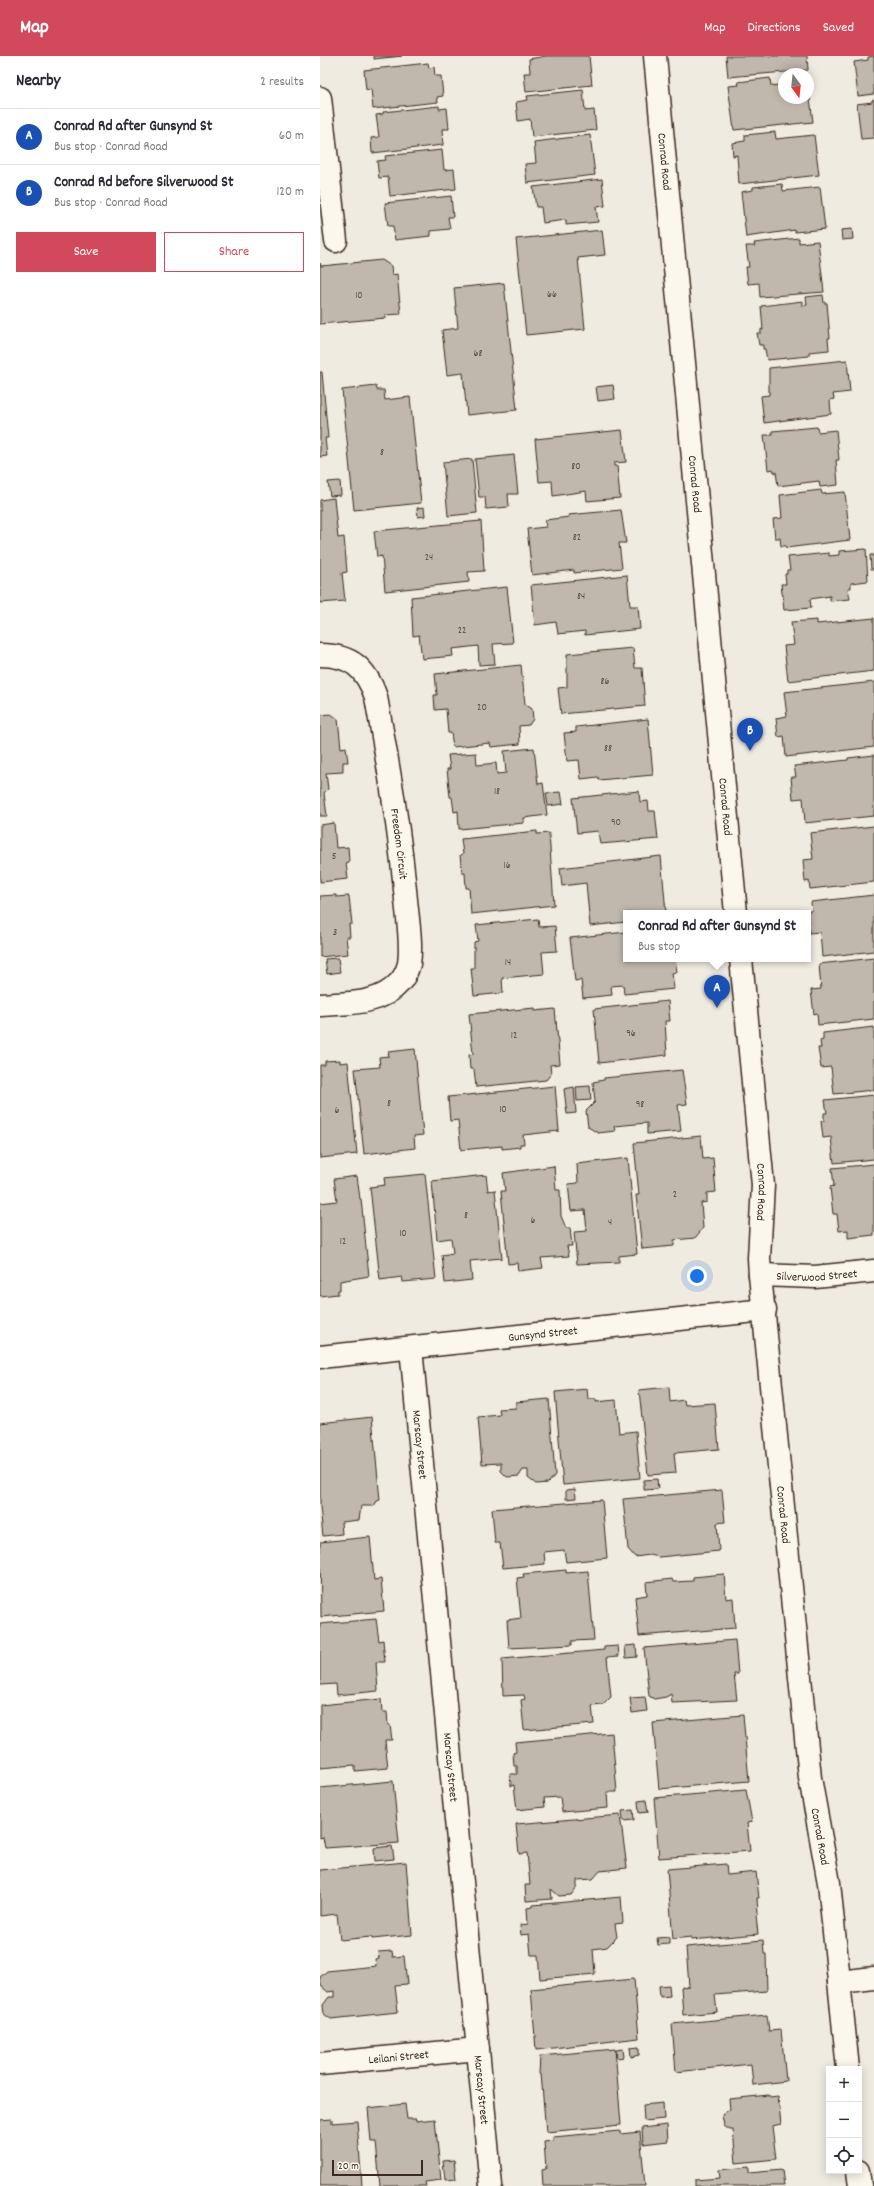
<!DOCTYPE html>
<meta charset="utf-8">
<style>
:root{--surface:#fff;--page:#f2f2f3;--text:#2b2b33;--muted:#7c7c81;--line:#e1e1e2;--accent:#d1495b}
body{margin:0;font-family:Dekko,sans-serif;background:var(--page);color:var(--text)}
.controls{position:absolute;right:12px;bottom:12px;display:grid;overflow:hidden;border-radius:0px;box-shadow:0 2px 10px #0003}
.controls button{width:36px;height:36px;display:grid;place-items:center;padding:0;border:0;border-bottom:1px solid var(--line);background:var(--surface);color:var(--text);font:20px sans-serif}
.compass{position:absolute;left:458px;top:12px;width:36px;height:36px;border-radius:50%;background:var(--surface);box-shadow:0 2px 10px #0003;rotate:165deg}
.scale{position:absolute;left:12px;bottom:10px;width:91px;box-sizing:border-box;padding-left:4px;border:2px solid #3b2a1e;border-top:0;font-size:11px;line-height:14px;white-space:nowrap;color:#3b2a1e;-webkit-text-stroke:3px #fbf7ec;paint-order:stroke}
.you{position:absolute;left:377px;top:1220px;width:14px;height:14px;margin:-10px;border:3px solid #fff;border-radius:50%;background:#1a73e8;box-shadow:0 0 0 6px #1a73e833}
.badge{display:grid;place-items:center;width:26px;height:26px;border-radius:50%;background:var(--accent);color:#fff;font-size:13px;font-weight:700}
.pin{position:absolute;translate:-50% -33px;filter:drop-shadow(0 1px 2px #0008)}
.pin::after{content:'';position:absolute;top:21px;width:14px;height:12px;background:inherit;clip-path:polygon(0 0,100% 0,50% 100%)}
.popup{position:absolute;left:303px;top:854px;width:188px;height:52px;box-sizing:border-box;display:grid;place-content:center;border-radius:0px;background:var(--surface);filter:drop-shadow(0 1px 3px #0005);font-size:13px;white-space:nowrap;color:var(--muted)}
.popup b{font-size:15px;color:var(--text)}
.popup::after{content:'';position:absolute;left:50%;top:100%;margin-left:-8px;border:8px solid transparent;border-top-color:var(--surface)}
.list{margin:0;padding:0;list-style:none}
h2{display:flex;justify-content:space-between;align-items:center;height:52px;margin:0;padding:0 16px;font-size:17px}
h2 small{font-size:13px;font-weight:400;color:var(--muted)}
.list li{display:grid;grid-template-columns:26px 1fr auto;gap:12px;align-items:center;box-sizing:border-box;height:56px;padding:0 16px;border-top:1px solid var(--line)}
.list b{display:block;font-size:15px;white-space:nowrap}
.list p{margin:0;font-size:13px;white-space:nowrap;color:var(--muted)}
.list em{font-size:13px;font-style:normal;color:var(--muted)}
.actions{display:flex;gap:8px;padding:12px 16px}
.actions a{flex:1;padding:9px 0;border:1px solid var(--accent);border-radius:0px;text-align:center;font-size:14px;color:var(--accent)}
.actions .main{background:var(--accent);color:#fff}
.icon{flex:none;width:22px;height:22px;fill:none;stroke:currentColor;stroke-width:2;stroke-linecap:round;stroke-linejoin:round}
.map{position:relative;flex:none;width:554px;height:2130px;overflow:hidden}
header{display:flex;align-items:center;gap:24px;box-sizing:border-box;height:56px;padding:0 20px;background:var(--accent);color:#fff}
header strong{font-size:19px}
nav{display:flex;gap:22px;margin-inline-start:auto;font-size:14px}
main{display:flex}
aside{flex:1;background:var(--surface)}
.map>svg:first-child{display:block}
.building{fill:#c0b8ad;stroke:#3b2a1e}
.lines{fill:none;stroke-linecap:round;stroke-linejoin:round}
.minor-casing{stroke:#3b2a1e;stroke-width:25}
.tertiary-casing{stroke:#3b2a1e;stroke-width:25}
.minor{stroke:#fbf7ec;stroke-width:22}
.tertiary{stroke:#fbf7ec;stroke-width:22}
.labels{text-anchor:middle;stroke-width:3;stroke-linejoin:round;paint-order:stroke}
.number-label{font-size:10px;fill:#5c4e42}
.street-label{font-size:12px;fill:#3b2a1e;stroke:#fbf7ec}
</style>
<header>
<strong>Map</strong>
<nav><a>Map</a><a>Directions</a><a>Saved</a></nav>
</header>
<main>
<aside>
<h2>Nearby<small>2 results</small></h2>
<ul class="list">
<li><span class="badge" style="background:#1a4fb4">A</span><div><b>Conrad Rd after Gunsynd St</b><p>Bus stop · Conrad Road</p></div><em>60 m</em></li>
<li><span class="badge" style="background:#1a4fb4">B</span><div><b>Conrad Rd before Silverwood St</b><p>Bus stop · Conrad Road</p></div><em>120 m</em></li>
</ul>
<div class="actions"><a class="main">Save</a><a>Share</a></div>
</aside>
<div class="map">
<svg width="554" height="2130" viewBox="0 0 554 2130">
<rect width="100%" height="100%" fill="#f0ebe0"/>
<filter id="ink" filterUnits="userSpaceOnUse"><feTurbulence type="fractalNoise" baseFrequency=".025" numOctaves="2"/><feDisplacementMap in="SourceGraphic" scale="8" xChannelSelector="R" yChannelSelector="G"/><feConvolveMatrix kernelMatrix="1 2 1 2 8 2 1 2 1" color-interpolation-filters="sRGB"/></filter>
<g filter="url(#ink)">
<g class="building">
<path d="M54 0H82L54 3Z"/>
<path d="M226 0H269L272 29 206 36 204 17H210L209 3Z"/>
<path d="M406 0H487L488 14 408 21Z"/>
<path d="M554 0V38L538 40 534 6 548 4V1Z"/>
<path d="M108 7 109 12 114 11 115 20H121L123 40 117 41 118 46 53 53 51 33 46 34 44 14Z"/>
<path d="M450 22 451 30 464 28V42H488V26L493 66 414 74 408 30 419 29 418 26Z"/>
<path d="M263 34 265 55 274 54 276 74 212 81 210 63 198 65 196 46 208 44 207 40Z"/>
<path d="M554 43V82L541 83 537 48 552 46V44Z"/>
<path d="M119 50V53L127 52 129 73H122L123 89 52 97 51 82 59 81 56 59 63 58V56Z"/>
<path d="M455 76 456 83 494 79 499 119 419 128 417 99 413 100 412 87 425 85V79Z"/>
<path d="M270 79 275 119 207 127 205 108 216 107 214 86Z"/>
<path d="M122 94 124 114 134 113 136 133 70 140 68 121 59 122 57 105 66 104 65 100Z"/>
<path d="M282 123 285 150 276 151 278 166 246 169V164L223 167 221 151H216L213 131Z"/>
<path d="M462 128 463 135 500 131 505 173 475 176V174L426 181 421 136 433 134V131Z"/>
<path d="M131 140 133 161H128L130 173 111 175V180L75 184 73 170H68L65 147Z"/>
<path d="M532 173 533 183 522 184 521 174Z"/>
<path d="M282 174 285 199 258 202 265 273 206 279 196 183Z"/>
<path d="M479 182V187L498 185 504 236 440 241 439 227 428 228 426 211H429L426 190H435L434 187Z"/>
<path d="M62 204 71 210 72 219 77 218 81 258 65 259V262L0 268V207L1 210Z"/>
<path d="M184 227 197 354 147 359 143 317 127 319 122 274 138 272 134 232Z"/>
<path d="M503 239 504 247H507L510 282H508L509 294 489 296V300L447 304 445 293H443V289H439L437 277H441V273L443 274 441 250 483 245V250L487 249 486 241Z"/>
<path d="M527 304 530 336 513 338 514 343 510 344 511 358 444 367 441 340 449 339V312Z"/>
<path d="M0 316H2L8 382H5L7 400 0 401Z"/>
<path d="M293 329 295 343 278 345 276 331Z"/>
<path d="M56 330 57 334H64L65 344 90 341 101 447 34 454 22 334Z"/>
<path d="M497 371 498 376 516 374 519 404H516L518 429 500 431 499 425 458 430 456 416H454L453 413 448 414 444 379H452V375Z"/>
<path d="M302 374 306 406 294 407V410H297L300 442 267 445 266 435 233 440 232 425 219 426 215 383Z"/>
<path d="M194 399 198 438H188L189 451 166 453 165 441H159L155 403Z"/>
<path d="M152 403 157 457 128 460 123 406Z"/>
<path d="M20 425 21 439 10 440 8 426Z"/>
<path d="M501 434 502 438 525 436 530 484 466 492V490H461L460 482H455L453 463 462 462 460 439Z"/>
<path d="M14 442 18 482 24 481 27 516 22 517 25 545 0 547V444Z"/>
<path d="M104 451 105 460 98 461 97 452Z"/>
<path d="M301 454 306 487H299L302 512 254 517V514L212 519 207 473 226 471 225 464 249 461 248 459Z"/>
<path d="M161 465 164 515 148 516 149 526 65 535 62 500 57 501 54 475Z"/>
<path d="M546 493 548 525 531 527V532H528L530 543 510 545V540L490 543 491 552 464 554 461 528H466L465 518H467V514H470L468 501 509 497V500L519 499V495Z"/>
<path d="M550 499H554V513H551Z"/>
<path d="M307 519 310 550H318L320 573 265 579V575L238 578 236 566 215 569 211 529Z"/>
<path d="M187 531 193 587 173 588 175 608 159 609 158 590 132 593 133 600 102 603 99 579 93 580 91 541Z"/>
<path d="M554 562V615L468 625 464 590 474 589 471 566 497 564V568Z"/>
<path d="M313 592 315 612H322L325 650 241 658 238 632 247 631V598Z"/>
<path d="M201 609 205 648 212 653 213 663 209 669 199 670 200 688 171 691 170 687 133 691 131 677H128L126 653 115 654 114 639H117L115 618Z"/>
<path d="M554 626V691L466 701 464 680 458 681 456 662 467 660 464 636Z"/>
<path d="M11 658 18 663 21 692 26 691 28 706H23V716L6 717 8 733 4 737 7 760H0V659Z"/>
<path d="M328 663 333 719 279 724 278 721 261 723 259 704 247 705 244 677 256 676V671Z"/>
<path d="M214 692 218 728 223 727 227 759 204 762V767L139 773 138 755 134 756 132 741H130L127 713H130L128 699 156 697 157 709 176 707 177 718 186 717 184 695Z"/>
<path d="M554 699V760L485 767 483 742 473 743 471 721H476L474 710 528 704V702Z"/>
<path d="M319 735 320 746 328 745 329 755H335L338 783 280 788 278 775 257 777 253 742Z"/>
<path d="M241 736 243 748 228 750 226 737Z"/>
<path d="M14 767 16 792 28 791 29 806 26 807 28 823 0 826V769Z"/>
<path d="M554 770V826L490 833 489 825 485 826 483 804 493 803 490 777Z"/>
<path d="M217 775V778L229 777 234 849 151 858 149 832H146L145 817H142L140 799 143 798 141 783Z"/>
<path d="M341 800 346 857H306V866L270 870 266 827 242 830 240 812Z"/>
<path d="M16 839V841L29 840 32 868H29L30 881H26L28 898 0 901V840Z"/>
<path d="M554 839V895L502 901 500 876 489 877 487 855H492L491 846Z"/>
<path d="M218 863 219 871 235 870 237 895 222 896 224 918 182 922 183 937 154 940 151 912H154V886L158 885 156 869Z"/>
<path d="M306 876V903H355L357 916 352 917 354 933 304 938 303 929 291 930 292 939 263 942 261 924 255 925 250 882Z"/>
<path d="M18 902 20 916 7 918 5 903Z"/>
<path d="M554 902V963L498 969 497 957 494 958 491 934 501 933 499 908Z"/>
<path d="M348 945 350 965H345L347 999 279 1007 274 953Z"/>
<path d="M215 952V955L235 953 240 1008 230 1009 231 1018 226 1024 156 1031 154 1013H150L149 999 153 998 149 958Z"/>
<path d="M554 971V1034L514 1038 511 1011 501 1012 498 992H501L500 985 503 984V977Z"/>
<path d="M95 993 103 1079 94 1080 95 1092 44 1098 35 1013 60 1011 59 1001 69 1000 68 996Z"/>
<path d="M20 1004V1007L28 1006 37 1098 0 1102V1009H5V1005Z"/>
<path d="M362 1014 367 1048 358 1049 361 1075 327 1078V1067L294 1070 295 1075 278 1077 268 1071 266 1055 275 1046 273 1026 284 1024V1022Z"/>
<path d="M235 1030 239 1075 203 1079 204 1088H200V1091L182 1093V1090L141 1094 138 1064 130 1065 128 1041Z"/>
<path d="M270 1030 271 1044 257 1045 256 1031Z"/>
<path d="M254 1031 256 1057 247 1058 244 1033Z"/>
<path d="M554 1039V1103L514 1107 511 1081 503 1082 501 1065H504V1057H507L505 1044Z"/>
<path d="M381 1080 383 1103 393 1102 396 1136 387 1137V1146L381 1147 383 1172 375 1182 354 1184V1190L322 1193 316 1139H319L314 1087Z"/>
<path d="M308 1102 317 1198 299 1200V1206L257 1208 254 1176 267 1175 265 1154 251 1155 248 1128 258 1127 257 1108Z"/>
<path d="M554 1108V1179L528 1182V1174L519 1175 517 1158H513L510 1131 514 1130 512 1112Z"/>
<path d="M234 1110 236 1134H240L241 1160 246 1172H250L252 1190H247L249 1200 221 1202 223 1212 198 1215 197 1207 188 1208 181 1135H185L183 1117Z"/>
<path d="M105 1118 116 1223 83 1226 82 1221 60 1224 50 1131 65 1129 64 1122Z"/>
<path d="M166 1119 168 1135 175 1134 182 1202 150 1205 152 1224 125 1227 122 1199 133 1197 131 1182 117 1184 112 1125Z"/>
<path d="M37 1120 40 1143H41L49 1220 20 1225V1234H18V1238L0 1240V1147L17 1145 14 1123Z"/>
<path d="M349 1331 350 1346 364 1344 365 1349 395 1347 399 1393 354 1397 356 1417 328 1419 319 1334Z"/>
<path d="M267 1333 268 1343H276V1346L296 1344 299 1377 316 1375 320 1422 243 1429 235 1336Z"/>
<path d="M229 1343 235 1419 228 1427 216 1428 208 1422V1414H203L199 1420 187 1421 181 1415V1407L162 1408 158 1361 180 1359 179 1353 196 1352V1346Z"/>
<path d="M52 1361 60 1444 57 1445 54 1450H41L39 1464 21 1466 22 1478 3 1480 0 1450V1367Z"/>
<path d="M337 1423 338 1433 324 1434V1424Z"/>
<path d="M255 1433 256 1442 246 1443V1434Z"/>
<path d="M402 1434 405 1466 397 1467 399 1495 339 1501 330 1499 315 1501 308 1493 303 1443Z"/>
<path d="M282 1444 287 1502 246 1506 244 1494 224 1496 225 1508 183 1512 180 1487H175L172 1453Z"/>
<path d="M50 1481 54 1524 61 1523 64 1555 1 1561 0 1486Z"/>
<path d="M246 1514V1517L268 1515 274 1584 252 1585V1589L189 1592 187 1564 201 1562 197 1522 204 1521 203 1518Z"/>
<path d="M404 1518 406 1543 413 1542 415 1572 319 1580 315 1541 327 1539 326 1526 352 1523 353 1526 373 1525V1521Z"/>
<path d="M56 1563 59 1585 63 1584 65 1606H56L58 1635 17 1639 16 1628 0 1629V1568Z"/>
<path d="M415 1584 418 1618H414L417 1644 352 1647 351 1638 346 1641 334 1643 329 1640 324 1592Z"/>
<path d="M316 1589 317 1601 306 1602 305 1590Z"/>
<path d="M298 1590 299 1600 287 1601 291 1641 283 1649 272 1650 274 1668 204 1674 201 1644 205 1643 204 1639 183 1640 182 1603 284 1594V1591Z"/>
<path d="M325 1641 327 1655 312 1657 310 1642Z"/>
<path d="M61 1643 62 1656H67L68 1669H70L72 1684H65L68 1712 35 1715V1709L0 1712V1649Z"/>
<path d="M423 1659 429 1725 339 1733 333 1667Z"/>
<path d="M292 1677 297 1736H287L288 1752 242 1756 240 1741 224 1742 225 1751 197 1754 194 1729 191 1730 190 1718H197V1710H194L193 1697 196 1696 195 1686Z"/>
<path d="M73 1725 79 1787 5 1792 3 1781 0 1782V1732Z"/>
<path d="M426 1734 432 1766 427 1767 430 1795 339 1802 334 1742Z"/>
<path d="M326 1744 328 1756 319 1757 318 1745Z"/>
<path d="M313 1754 314 1764 303 1765 302 1755Z"/>
<path d="M300 1759 307 1812 280 1815 273 1823 257 1824V1831L251 1839 239 1840 231 1833 232 1843 206 1845 205 1829H210L207 1797 199 1798 196 1768Z"/>
<path d="M72 1790 74 1803 55 1805 54 1792Z"/>
<path d="M86 1806 92 1879 52 1883 51 1881 20 1884 17 1858 0 1860V1814Z"/>
<path d="M406 1808 407 1819 436 1816 439 1842H437L438 1858 436 1859 438 1878 371 1884V1881L353 1883 347 1813Z"/>
<path d="M301 1841 303 1867 295 1868 297 1881 287 1891 273 1893 275 1918 220 1923 218 1899H211L209 1878 201 1879 200 1869 208 1868 207 1852 213 1851V1849Z"/>
<path d="M349 1881V1888L338 1889 337 1882Z"/>
<path d="M443 1884 444 1898H446L447 1935 395 1939 397 1956 363 1959 361 1931 369 1930 366 1891Z"/>
<path d="M72 1895 73 1901 84 1900 87 1928 75 1929 78 1956 11 1963 4 1958 3 1949 9 1941H14V1935L8 1936 1 1930 0 1921 7 1915 56 1910 55 1903 59 1902 58 1896Z"/>
<path d="M314 1923 319 1982 216 1994 211 1933Z"/>
<path d="M349 1929 350 1940 340 1941 339 1930Z"/>
<path d="M447 1959 449 1975 461 1974 466 2025 433 2029 431 2008 356 2016 352 1968Z"/>
<path d="M319 1991V1999L311 2001 310 1992Z"/>
<path d="M295 1993 301 2069 226 2076 221 2018H219L220 2000Z"/>
<path d="M303 1993 304 2001 297 2002 296 1994Z"/>
<path d="M449 2039 450 2041 458 2040 461 2068 452 2070 456 2103 416 2107 413 2074H410L404 2070 402 2059 410 2053 409 2043Z"/>
<path d="M343 2047 344 2063 324 2065 323 2049Z"/>
<path d="M85 2048 87 2063H96V2065L115 2063 121 2124 105 2126 106 2130H60L56 2086H51L48 2052Z"/>
<path d="M12 2063V2067L37 2065 42 2130H0V2064Z"/>
<path d="M347 2069 348 2085 323 2088 322 2072Z"/>
<path d="M300 2075V2078L320 2076 325 2130H223L222 2114 226 2113 224 2086 233 2085V2081Z"/>
<path d="M134 2104 136 2123 125 2124 123 2105Z"/>
<path d="M429 2111V2117L462 2114 464 2130H375V2124L400 2122 399 2114Z"/>
</g>
<g class="lines">
<defs>
<g id="minor">
<path d="M0 42 16 185"/>
<path id="s1" d="M0 599C31 599 46 612 56 641 68 708 80 776 86 844 88 865 92 888 89 908 87 915 84 922 79 927 60 949 27 947 0 949"/>
<path id="s2" d="M440 1219 495 1221 554 1215"/>
<path id="s3" d="M91 1292 171 2130"/>
<path d="M519 1926 554 1922"/>
<path id="s4" d="M0 2008 158 1993"/>
</g>
<g id="tertiary">
<path id="s5" d="M335 0 416 857"/>
<path id="s6" d="M421 903 443 1129 439 1202 440 1219 490 1722 509 1827 528 2013"/>
<path id="s7" d="M0 1301 445 1254"/>
<path d="M538 2115 540 2130"/>
</g>
</defs>
<use href="#minor" class="minor-casing"/>
<use href="#tertiary" class="tertiary-casing"/>
<use href="#minor" class="minor"/>
<use href="#tertiary" class="tertiary"/>
</g>
</g>
<g class="labels">
<g class="number-label">
<text x="232" y="241">66</text>
<text x="39" y="242">10</text>
<text x="158" y="300">68</text>
<text x="62" y="399">8</text>
<text x="256" y="413">80</text>
<text x="257" y="484">82</text>
<text x="109" y="504">24</text>
<text x="261" y="543">84</text>
<text x="142" y="577">22</text>
<text x="285" y="628">86</text>
<text x="162" y="654">20</text>
<text x="288" y="695">88</text>
<text x="177" y="738">18</text>
<text x="296" y="769">90</text>
<text x="14" y="803">5</text>
<text x="187" y="812">16</text>
<text x="15" y="879">3</text>
<text x="188" y="909">14</text>
<text x="311" y="980">96</text>
<text x="194" y="982">12</text>
<text x="69" y="1050">8</text>
<text x="320" y="1051">98</text>
<text x="183" y="1056">10</text>
<text x="17" y="1057">6</text>
<text x="355" y="1141">2</text>
<text x="146" y="1162">8</text>
<text x="213" y="1167">6</text>
<text x="290" y="1169">4</text>
<text x="83" y="1180">10</text>
<text x="23" y="1188">12</text>
</g>
<g class="street-label">
<text dy="4" stroke="none"><textPath href="#s5" startOffset="106">Conrad Road</textPath></text>
<text dy="4" stroke="none"><textPath href="#s5" startOffset="430">Conrad Road</textPath></text>
<text dy="4" stroke="none"><textPath href="#s5" startOffset="754">Conrad Road</textPath></text>
<text dy="4" stroke="none"><textPath href="#s1" startOffset="225">Freedom Circuit</textPath></text>
<text dy="4" stroke="none"><textPath href="#s6" startOffset="234">Conrad Road</textPath></text>
<text dy="4" stroke="none"><textPath href="#s2" startOffset="57">Silverwood Street</textPath></text>
<text dy="4" stroke="none"><textPath href="#s7" startOffset="224">Gunsynd Street</textPath></text>
<text dy="4" stroke="none"><textPath href="#s3" startOffset="97">Marscay Street</textPath></text>
<text dy="4" stroke="none"><textPath href="#s6" startOffset="558">Conrad Road</textPath></text>
<text dy="4" stroke="none"><textPath href="#s3" startOffset="421">Marscay Street</textPath></text>
<text dy="4" stroke="none"><textPath href="#s6" startOffset="882">Conrad Road</textPath></text>
<text dy="4" stroke="none"><textPath href="#s4" startOffset="79">Leilani Street</textPath></text>
<text dy="4" stroke="none"><textPath href="#s3" startOffset="745">Marscay Street</textPath></text>
</g>
</g>
</svg>
<div class="controls">
<button>+</button>
<button>−</button>
<button><svg class="icon" aria-label="locate" viewBox="0 0 24 24"><circle cx="12" cy="12" r="6"/><path d="M12 2v4M12 18v4M2 12h4M18 12h4"/></svg></button>
</div>
<svg class="compass" viewBox="-18 -18 36 36"><path d="M0-13l5 13h-10z" fill="#e53935"/><path d="M0 13l5-13h-10z" fill="#7c7c81"/></svg>
<div class="scale">20 m</div>
<div class="you"></div>
<div class="pin badge" style="left:397px;top:952px;background:#1a4fb4">A</div>
<div class="popup"><b>Conrad Rd after Gunsynd St</b>Bus stop</div>
<div class="pin badge" style="left:430px;top:695px;background:#1a4fb4">B</div>
</div>
</main>
